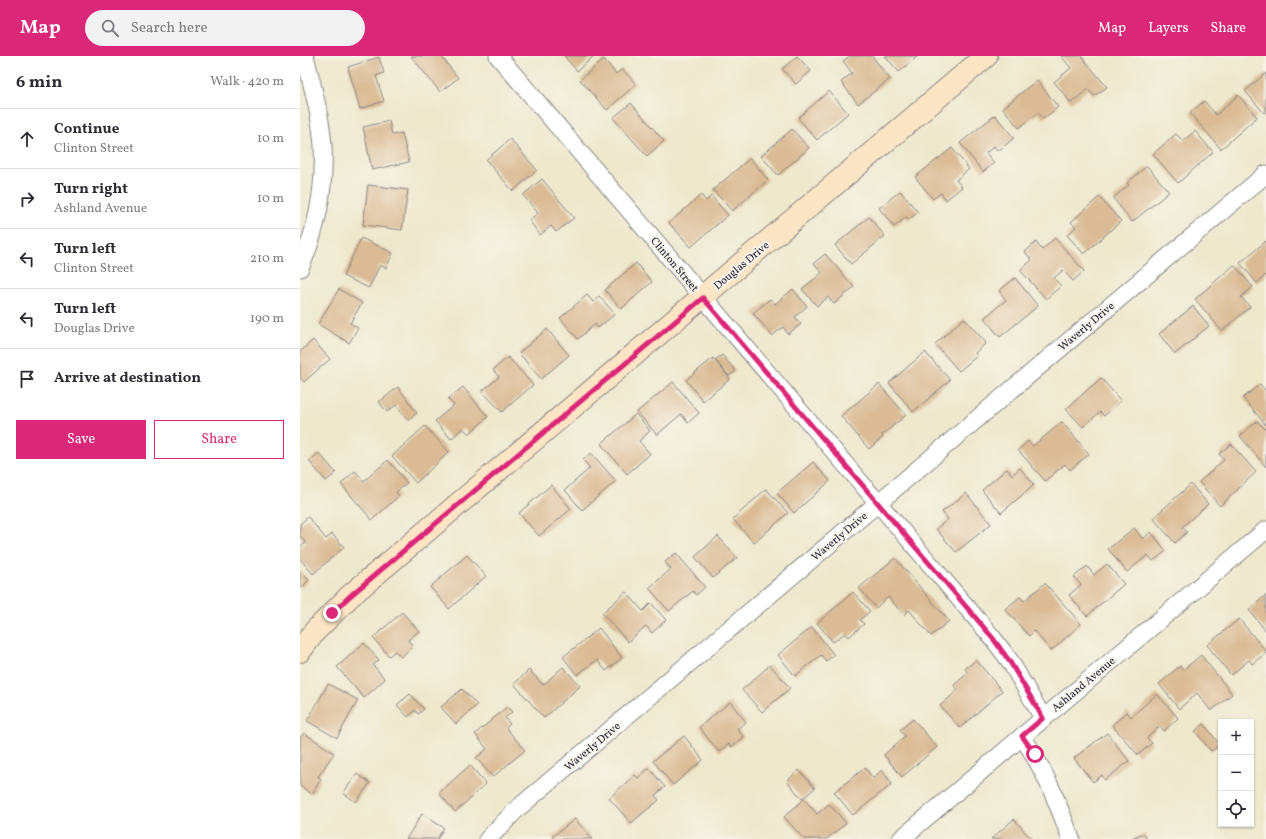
<!DOCTYPE html>
<meta charset="utf-8">
<style>
:root{--surface:#fff;--page:#f2f2f3;--text:#2b2b33;--muted:#7c7c81;--line:#e1e1e2;--accent:#db2777}
body{margin:0;font-family:Vollkorn,serif;background:var(--page);color:var(--text)}
.controls{position:absolute;right:12px;bottom:12px;display:grid;overflow:hidden;border-radius:0px;box-shadow:0 1px 3px #0004}
.controls button{width:36px;height:36px;display:grid;place-items:center;padding:0;border:0;border-bottom:1px solid var(--line);background:var(--surface);color:var(--text);font:20px sans-serif}
.stop{position:absolute;width:12px;height:12px;margin:-9px;border:3px solid #db2777;border-radius:50%;background:#fff}
.stop.end{background:#db2777;border-color:#fff;box-shadow:0 1px 4px #0008}
.list{margin:0;padding:0;list-style:none}
h2{display:flex;justify-content:space-between;align-items:center;height:52px;margin:0;padding:0 16px;font-size:17px}
h2 small{font-size:13px;font-weight:400;color:var(--muted)}
.list li{display:grid;grid-template-columns:26px 1fr auto;gap:12px;align-items:center;box-sizing:border-box;height:60px;padding:0 16px;border-top:1px solid var(--line)}
.list b{display:block;font-size:15px;white-space:nowrap}
.list p{margin:0;font-size:13px;white-space:nowrap;color:var(--muted)}
.list em{font-size:13px;font-style:normal;color:var(--muted)}
.actions{display:flex;gap:8px;padding:12px 16px}
.actions a{flex:1;padding:9px 0;border:1px solid var(--accent);border-radius:0px;text-align:center;font-size:14px;color:var(--accent)}
.actions .main{background:var(--accent);color:#fff}
.icon{flex:none;width:22px;height:22px;fill:none;stroke:currentColor;stroke-width:2;stroke-linecap:round;stroke-linejoin:round}
.map{position:relative;flex:none;width:966px;height:783px;overflow:hidden}
header{display:flex;align-items:center;gap:24px;box-sizing:border-box;height:56px;padding:0 20px;background:var(--accent);color:#fff}
header strong{font-size:19px}
nav{display:flex;gap:22px;margin-inline-start:auto;font-size:14px}
.search{width:280px;height:36px;background:var(--page);display:flex;align-items:center;gap:10px;box-sizing:border-box;padding:0 14px;border-radius:22px;color:var(--muted);font-size:15px}
main{display:flex}
aside{flex:1;background:var(--surface)}
.map>svg:first-child{display:block}
.building{fill:#dabb95}
.lines{fill:none;stroke-linecap:round;stroke-linejoin:round}
.street-casing{stroke:#888584;stroke-width:19}
.secondary-casing{stroke:#888584;stroke-width:24}
.street{stroke:#fff;stroke-width:17}
.secondary{stroke:#fce5c4;stroke-width:22}
.route{stroke:#db2777;stroke-width:5}
.labels{text-anchor:middle;stroke-width:4;stroke-linejoin:round;paint-order:stroke}
.street-label{font-size:11px;fill:#22223b;stroke:#f7f3e8}
</style>
<header>
<strong>Map</strong>
<div class="search"><svg class="icon" aria-label="search" viewBox="0 0 24 24"><circle cx="10" cy="10" r="6"/><path d="M15 15l6 6"/></svg>Search here</div>
<nav><a>Map</a><a>Layers</a><a>Share</a></nav>
</header>
<main>
<aside>
<h2>6 min<small>Walk · 420 m</small></h2>
<ul class="list">
<li><svg class="icon" aria-label="ahead" viewBox="0 0 24 24"><path d="M12 20V5M6 11l6-6 6 6"/></svg><div><b>Continue</b><p>Clinton Street</p></div><em>10 m</em></li>
<li><svg class="icon" aria-label="right" viewBox="0 0 24 24"><path d="M7 20v-9h11M14 6l5 5-5 5"/></svg><div><b>Turn right</b><p>Ashland Avenue</p></div><em>10 m</em></li>
<li><svg class="icon" aria-label="left" viewBox="0 0 24 24"><path d="M17 20v-9H6M10 6l-5 5 5 5"/></svg><div><b>Turn left</b><p>Clinton Street</p></div><em>210 m</em></li>
<li><svg class="icon" aria-label="left" viewBox="0 0 24 24"><path d="M17 20v-9H6M10 6l-5 5 5 5"/></svg><div><b>Turn left</b><p>Douglas Drive</p></div><em>190 m</em></li>
<li><svg class="icon" aria-label="arrive" viewBox="0 0 24 24"><path d="M6 21V4h12l-3 4 3 4H6"/></svg><div><b>Arrive at destination</b></div></li>
</ul>
<div class="actions"><a class="main">Save</a><a>Share</a></div>
</aside>
<div class="map">
<svg width="966" height="783" viewBox="0 0 966 783">
<rect width="100%" height="100%" fill="#f7f3e8"/>
<filter id="ink" filterUnits="userSpaceOnUse"><feTurbulence type="fractalNoise" baseFrequency=".025" numOctaves="2"/><feDisplacementMap in="SourceGraphic" scale="8" xChannelSelector="R" yChannelSelector="G"/><feConvolveMatrix kernelMatrix="1 2 1 2 8 2 1 2 1" color-interpolation-filters="sRGB"/></filter>
<filter id="wash" filterUnits="userSpaceOnUse"><feTurbulence type="fractalNoise" baseFrequency=".012" numOctaves="4" result="noise"/><feDisplacementMap in="SourceGraphic" scale="16" xChannelSelector="R" yChannelSelector="G"/><feGaussianBlur stdDeviation="0.9" result="paint"/><feColorMatrix in="noise" values="0 0 0 0 0 0 0 0 0 0 0 0 0 0 0 0 0 1.4 0 .05"/><feComposite in="paint" operator="in"/></filter>
<g filter="url(#wash)">
<rect width="100%" height="100%" fill="#eee8cd"/>
<g id="blocks">
<g class="building">
<path d="M111 0H141L158 22 140 36Z"/>
<path d="M264 0H294L277 15Z"/>
<path d="M497 0 511 15 496 28 482 13Z"/>
<path d="M550 0H572L590 23 558 48 541 26 552 17 543 5Z"/>
<path d="M585 0H618L599 16Z"/>
<path d="M761 0H781L807 31 794 40 788 33 771 47 754 26 771 12Z"/>
<path d="M79 1 84 17 76 20 84 45 60 53 48 11Z"/>
<path d="M304 3 316 18 322 13 336 28 307 54 280 24Z"/>
<path d="M966 17V56L964 57 945 35Z"/>
<path d="M737 24 758 51 743 63 738 57 719 72 703 52Z"/>
<path d="M529 35 548 57 517 84 498 62Z"/>
<path d="M938 39 957 61 921 93 890 57 904 45 916 59Z"/>
<path d="M331 47 364 85 347 100 313 62Z"/>
<path d="M695 59 714 82 698 95 694 90 686 97 694 107 683 116 660 87Z"/>
<path d="M89 65 92 79 102 77 109 106 72 114 63 71Z"/>
<path d="M492 73 509 92 478 119 461 100Z"/>
<path d="M895 75 913 96 878 127 853 98 876 78 883 85Z"/>
<path d="M210 83 237 114 213 135 186 104Z"/>
<path d="M652 92 669 113 656 124 662 131 646 144 641 137 633 143 615 121Z"/>
<path d="M450 102 468 124 432 155 413 134Z"/>
<path d="M847 110 869 136 832 166 813 142 829 129 827 127Z"/>
<path d="M242 123 274 162 256 176 251 170 240 179 229 164 238 157 223 139Z"/>
<path d="M68 129 108 134 102 174 63 169Z"/>
<path d="M600 135 618 156 608 164 606 161 594 171 579 152Z"/>
<path d="M401 139 406 145 411 140 428 159 391 191 369 167Z"/>
<path d="M799 141 821 165 784 198 767 179 776 171 771 166Z"/>
<path d="M569 161 585 180 551 208 535 189Z"/>
<path d="M61 182 93 197 86 212 80 209 69 232 43 220Z"/>
<path d="M755 182 784 215 773 225 763 214 754 222 761 230 746 243 720 214 732 204 725 196 736 186 742 194Z"/>
<path d="M966 185V219L957 227 940 207Z"/>
<path d="M525 198 554 231 534 248 528 241 517 250 502 233 522 217 514 207Z"/>
<path d="M336 207 352 226 321 253 305 234Z"/>
<path d="M934 209 953 231 941 241 950 251 922 275 895 243Z"/>
<path d="M715 222 738 250 700 281 684 262 706 244 699 235Z"/>
<path d="M39 233 62 247 50 267 58 272 49 287 18 268Z"/>
<path d="M493 233 507 250 495 261 501 268 488 278 483 271 472 280 453 257 470 243 475 248Z"/>
<path d="M287 239 293 246 299 240 315 258 298 272 295 268 278 283 260 262Z"/>
<path d="M893 250 909 270 875 298 859 278Z"/>
<path d="M664 262 686 287 675 297 677 300 659 315 635 288Z"/>
<path d="M247 273 269 299 241 323 219 297Z"/>
<path d="M13 284 30 303 4 326 0 322V296Z"/>
<path d="M625 296 650 324 613 356 589 327Z"/>
<path d="M422 299 436 315 429 320 415 304Z"/>
<path d="M208 301 233 329 202 356 182 335 199 321 193 314Z"/>
<path d="M413 302 430 323 403 345 386 324Z"/>
<path d="M801 322 821 345 804 360 800 356 783 371 766 353Z"/>
<path d="M373 326 399 357 388 367 381 358 357 379 337 356Z"/>
<path d="M579 328 606 359 582 379 583 381 569 393 541 360Z"/>
<path d="M960 328 966 335V369L943 342Z"/>
<path d="M98 331 117 357 108 364 96 349 87 356 79 346Z"/>
<path d="M163 331 188 361 169 378 163 372 151 383 135 365 154 349 148 343Z"/>
<path d="M336 358 350 375 339 385 350 398 327 418 301 388Z"/>
<path d="M957 365 965 373 966 372V411L940 380Z"/>
<path d="M762 366 789 398 770 414 765 408 745 425 718 394 728 385 733 390Z"/>
<path d="M125 370 149 396 116 427 92 400Z"/>
<path d="M931 388 956 416 920 450 899 426 924 404 919 398Z"/>
<path d="M19 397 36 417 26 425 9 405Z"/>
<path d="M291 397 316 425 282 454 265 434 290 412 283 404Z"/>
<path d="M88 404 107 427 96 436 99 440 72 464 41 428 55 415 64 425Z"/>
<path d="M513 406 530 425 494 457 477 437Z"/>
<path d="M720 412 734 429 701 457 682 434 707 413 712 419Z"/>
<path d="M891 428 908 448 882 471 887 476 875 487 853 462Z"/>
<path d="M251 429 271 453 239 480 219 457Z"/>
<path d="M466 433 488 457 454 487 433 463Z"/>
<path d="M666 437 691 468 656 496 636 473 648 463 642 456Z"/>
<path d="M8 461 26 483 32 478 44 491 13 518 0 503V491L6 487 0 480V468Z"/>
<path d="M834 472 843 483 851 476 866 495 853 505 848 499 827 516 808 493Z"/>
<path d="M418 480 437 502 413 522 395 501Z"/>
<path d="M376 497 405 531 396 539 393 535 369 555 349 532 371 513 365 506Z"/>
<path d="M167 499 186 520 149 553 130 531Z"/>
<path d="M595 502 649 565 631 580 609 554 604 559 588 541 576 552 559 532Z"/>
<path d="M807 508 824 528 787 560 769 539 781 529 774 521 787 510 794 519Z"/>
<path d="M0 515 9 524 0 533Z"/>
<path d="M745 527 781 568 751 595 734 575 729 580 705 553 720 541 724 545Z"/>
<path d="M326 536 343 555 351 547 366 564 352 577 346 570 328 586 302 557Z"/>
<path d="M553 536 570 555 560 564 564 568 549 581 545 577 533 586 517 567Z"/>
<path d="M966 539V575L949 554Z"/>
<path d="M102 556 119 575 108 584 113 590 101 601 95 595 89 600 73 582Z"/>
<path d="M939 563 966 595V597L952 608 949 604 931 619 907 589Z"/>
<path d="M512 571 534 599 526 605 521 599 495 620 478 599Z"/>
<path d="M299 572 322 602 306 615 297 604 277 619 263 601Z"/>
<path d="M64 587 79 604 73 609 85 623 64 642 37 611Z"/>
<path d="M901 599 932 638 911 655 897 637 879 653 859 628 880 610 883 614Z"/>
<path d="M676 604 702 635 660 672 640 650 658 634 654 629 668 617 665 613Z"/>
<path d="M470 609 490 632 462 656 442 634Z"/>
<path d="M263 611 280 630 244 662 214 628 229 614 243 629Z"/>
<path d="M28 628 58 644 37 682 7 665Z"/>
<path d="M162 633 177 649 156 668 141 651Z"/>
<path d="M110 638 124 653 118 658 115 654 108 661 97 649Z"/>
<path d="M857 638 878 662 864 675 860 670 847 682 852 687 838 699 812 669 827 656 831 661Z"/>
<path d="M430 646 446 666 437 673 444 681 431 691 429 688 419 696 399 671Z"/>
<path d="M207 651 212 656 205 662 210 668 206 672 225 694 193 721 176 702 187 693 175 678Z"/>
<path d="M613 663 637 691 602 721 584 699 605 680 600 674Z"/>
<path d="M904 668 920 689 911 695 895 675Z"/>
<path d="M4 677 34 697 18 721 21 723 12 738 0 730V682Z"/>
<path d="M807 677 829 705 805 724 802 719 793 726 774 702Z"/>
<path d="M384 680 403 704 373 729 353 705Z"/>
<path d="M170 709 186 728 155 756 139 737Z"/>
<path d="M349 712 365 731 355 739 359 744 331 767 309 742 335 719 338 722Z"/>
<path d="M565 712 573 722 582 714 592 728 553 759 534 736Z"/>
<path d="M499 714 515 732 502 743 487 725Z"/>
<path d="M57 718 70 727 56 746 43 737Z"/>
<path d="M504 743 517 758 529 748 546 767 527 783H504L484 761Z"/>
<path d="M122 758 144 772 137 783H106Z"/>
<path d="M275 763 292 783H254L252 781Z"/>
<path d="M714 763 731 783H691Z"/>
<path d="M844 778 847 783H832Z"/>
</g>
</g>
</g>
<g filter="url(#ink)">
<use href="#blocks" fill-opacity="0" stroke="#888584" stroke-width="1"/>
<g class="lines">
<defs>
<g id="street">
<path d="M198 0 692 581 710 605 743 662"/>
<path d="M0 212C17 174 25 132 23 90 21 60 12 29 5 0"/>
<path d="M722 680C745 714 757 745 771 783"/>
<path d="M188 783 217 753 966 118"/>
<path d="M601 783 966 474"/>
</g>
<path id="secondary" d="M0 595 15 575 50 540 686 0"/>
</defs>
<use href="#street" class="street-casing"/>
<use href="#secondary" class="secondary-casing"/>
<use href="#street" class="street"/>
<use href="#secondary" class="secondary"/>
</g>
</g>
<g class="lines" filter="url(#ink)">
<path class="route" d="M32 557 50 540 403 242 692 581 710 606 743 662 722 680 735 698"/>
</g>
<g class="labels">
<g class="street-label">
<text transform="translate(375 208) rotate(50)" y="4">Clinton Street</text>
<text transform="translate(441 209) rotate(-40)" y="4">Douglas Drive</text>
<text transform="translate(786 270) rotate(-40)" y="4">Waverly Drive</text>
<text transform="translate(539 480) rotate(-40)" y="4">Waverly Drive</text>
<text transform="translate(783 628) rotate(-40)" y="4">Ashland Avenue</text>
<text transform="translate(292 690) rotate(-40)" y="4">Waverly Drive</text>
</g>
</g>
</svg>
<div class="controls">
<button>+</button>
<button>−</button>
<button><svg class="icon" aria-label="locate" viewBox="0 0 24 24"><circle cx="12" cy="12" r="6"/><path d="M12 2v4M12 18v4M2 12h4M18 12h4"/></svg></button>
</div>
<div class="stop" style="left:735px;top:698px"></div>
<div class="stop end" style="left:32px;top:557px"></div>
</div>
</main>
